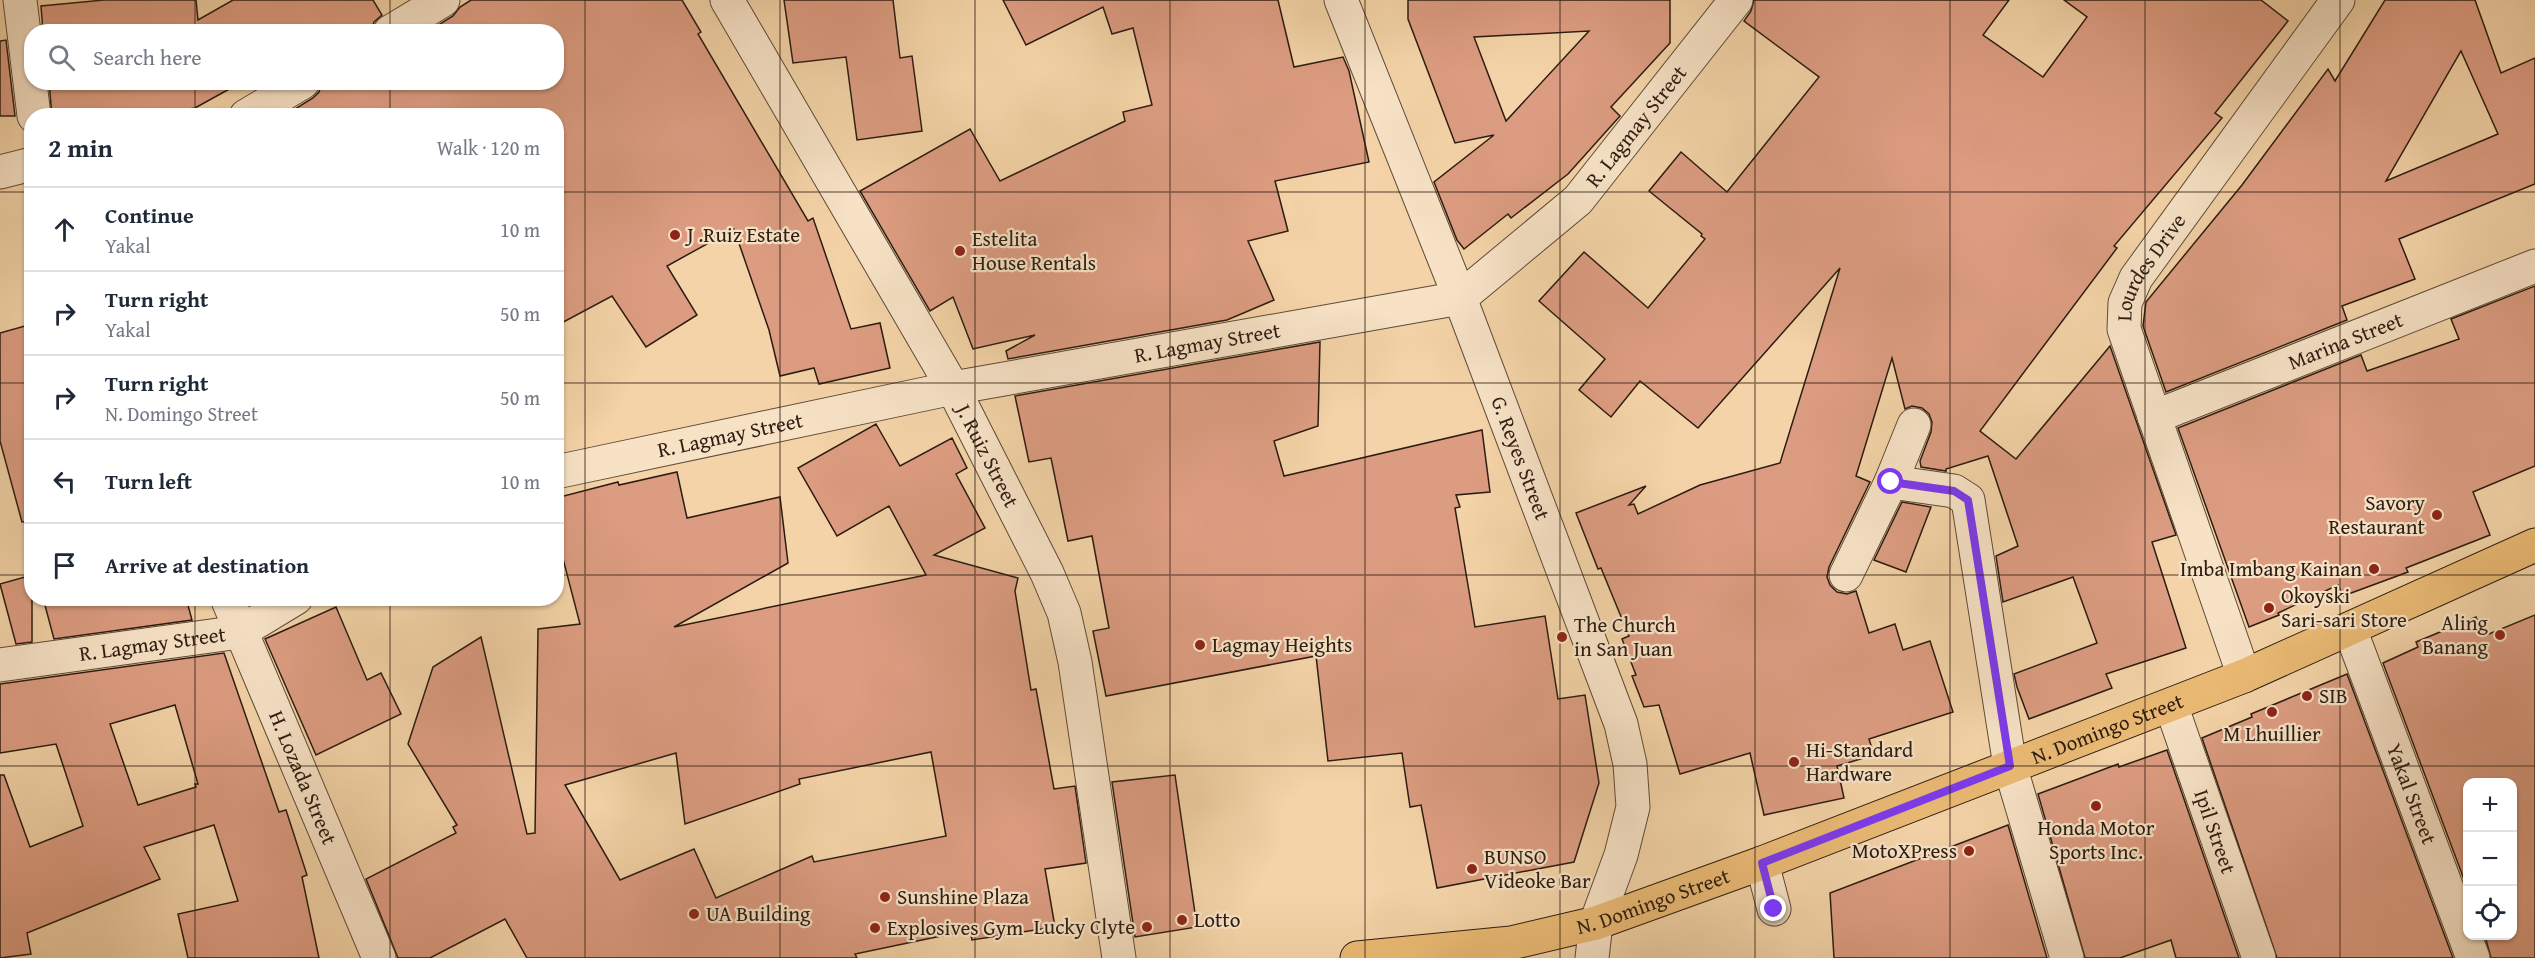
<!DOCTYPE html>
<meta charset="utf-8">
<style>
:root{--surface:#fff;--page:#f2f2f3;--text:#1f2937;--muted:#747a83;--line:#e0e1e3}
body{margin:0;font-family:"Gentium Book Plus",serif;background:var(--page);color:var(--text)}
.controls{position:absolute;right:18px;bottom:18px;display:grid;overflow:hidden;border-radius:12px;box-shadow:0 2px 4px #0004}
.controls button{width:54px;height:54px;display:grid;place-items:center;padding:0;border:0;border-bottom:2px solid var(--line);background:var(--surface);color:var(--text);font:30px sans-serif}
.stop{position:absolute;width:18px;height:18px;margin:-14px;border:4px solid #7c3aed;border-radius:50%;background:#fff}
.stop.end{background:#7c3aed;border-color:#fff;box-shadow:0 2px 6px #0008}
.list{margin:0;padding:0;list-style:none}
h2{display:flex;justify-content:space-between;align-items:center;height:78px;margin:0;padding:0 24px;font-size:26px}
h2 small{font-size:20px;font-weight:400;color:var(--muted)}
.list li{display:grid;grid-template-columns:39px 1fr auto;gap:18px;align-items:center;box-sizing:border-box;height:84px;padding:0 24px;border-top:2px solid var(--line)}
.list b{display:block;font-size:22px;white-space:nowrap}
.list p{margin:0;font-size:20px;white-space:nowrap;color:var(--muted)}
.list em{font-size:20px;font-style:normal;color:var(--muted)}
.icon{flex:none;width:33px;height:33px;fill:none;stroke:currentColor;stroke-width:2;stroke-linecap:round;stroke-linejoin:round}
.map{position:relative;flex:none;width:2535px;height:958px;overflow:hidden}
.search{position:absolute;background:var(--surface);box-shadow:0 2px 4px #0004;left:24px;top:24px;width:540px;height:66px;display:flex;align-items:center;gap:15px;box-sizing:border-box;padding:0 21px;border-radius:24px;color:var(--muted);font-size:22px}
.panel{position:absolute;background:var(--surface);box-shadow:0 2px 4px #0004;left:24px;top:108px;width:540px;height:498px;border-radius:24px}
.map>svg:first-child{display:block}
.building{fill:#dc9c81;stroke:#2c1c11;stroke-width:1.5;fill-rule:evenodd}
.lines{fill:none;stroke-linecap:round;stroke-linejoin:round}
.minor-casing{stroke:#5e4a36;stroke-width:35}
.major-casing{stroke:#2c1c11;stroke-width:35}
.minor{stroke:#f7e2c6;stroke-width:33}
.major{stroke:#eaba74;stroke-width:33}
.route{stroke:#7c3aed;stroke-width:8}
.grid{fill:none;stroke:#2c1c11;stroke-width:1.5;stroke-opacity:0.55}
.poi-dot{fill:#8f2418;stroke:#f7e2c6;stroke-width:2}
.labels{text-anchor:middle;stroke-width:4.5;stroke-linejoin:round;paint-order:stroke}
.street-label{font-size:21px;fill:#2c1c11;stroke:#f7e2c6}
.poi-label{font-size:21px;fill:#2c1c11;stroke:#f7e2c6;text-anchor:start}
</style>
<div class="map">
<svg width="2535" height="958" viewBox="0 0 2535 958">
<rect width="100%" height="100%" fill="#f3d3a7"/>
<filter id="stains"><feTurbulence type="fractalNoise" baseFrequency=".00333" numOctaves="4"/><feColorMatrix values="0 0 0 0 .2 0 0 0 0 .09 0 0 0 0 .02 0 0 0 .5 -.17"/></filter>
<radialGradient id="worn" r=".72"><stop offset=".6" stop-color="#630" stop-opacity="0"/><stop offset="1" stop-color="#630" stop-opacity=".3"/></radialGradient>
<g class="building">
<path d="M104 0H196L198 20 233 0H373L382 15 374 22 371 32H43L41 6Z"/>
<path d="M471 0H682L701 32 698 34 808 221 813 218 851 329 880 323 890 368 819 384 814 368 780 376 769 330 734 229 667 266 697 315 646 347 612 296 556 326V116H298L295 109 313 98 319 92 322 82H556V32H427L453 16 460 7Z"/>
<path d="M784 0H893L900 58 912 56 922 131 857 140 846 57 793 63Z"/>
<path d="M1003 0H1278L1294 67 1343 57 1349 71 1369 162 1275 181 1288 231 1248 241 1274 300 1227 320 1008 359 1006 351 1035 335 973 349 953 297 930 311 860 191 970 129 1000 181 1125 121 1123 112 1152 105 1133 28 1112 34 1103 7 1026 45Z"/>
<path d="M1408 0H1670V43L1611 107 1620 116 1568 174 1511 218 1508 214 1464 249 1457 240 1434 182 1494 135 1455 143 1408 19ZM1589 31 1506 121 1474 37Z"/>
<path d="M1754 0H2009L1983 35 2043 77 2087 17 2064 0H2261L2288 21 2215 113 2222 118 2114 246 2117 248 1980 431 2016 459 2110 346 2176 535 2152 542 2186 648 2106 674 2112 688 2029 719 2017 687 2014 674 2097 643 2073 577 2003 602 1996 556 2018 546 1988 456 1946 469V471L1921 467 1920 461 1931 432 1932 422 1929 414 1922 408 1912 406 1905 409 1892 358 1856 476 1870 482 1829 567 1827 577 1830 585 1837 592 1847 594 1856 591 1869 633 1895 624 1903 650 1930 641 1953 712 1869 739 1874 755 1837 766 1844 798 1764 815 1750 753 1680 774 1659 705 1644 707 1632 676 1636 675 1622 639 1629 636 1601 568 1598 569 1576 513 1646 486 1629 505 1634 504 1638 514 1700 485 1780 463 1840 268 1698 428 1640 381 1611 417 1579 390 1605 359 1539 301 1584 252 1648 308 1705 239 1701 236 1702 234 1649 191 1681 152 1727 192 1819 77 1744 21 1751 11Z"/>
<path d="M2385 0H2475L2501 73 2535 58V184L2399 239 2415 279 2342 306 2347 320 2166 392 2143 326 2146 302 2242 185 2328 69 2335 81ZM2461 51 2498 134 2386 181Z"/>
<path d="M6 40 15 116H0V41Z"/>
<path d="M49 82H242L195 108 147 116H52Z"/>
<path d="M2535 286V466L2473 492 2490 535 2406 568 2408 572 2343 596 2338 585 2278 613 2279 615 2249 627 2178 428 2361 355 2367 371 2459 339 2451 319Z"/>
<path d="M32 324V521L22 522 0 441V333Z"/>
<path d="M1320 342 1318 426 1274 441 1284 476 1482 430 1490 492 1456 495 1460 507 1455 508 1475 627 1545 616 1558 699 1585 695 1599 783 1574 862 1437 888 1421 805 1410 807 1402 753 1328 761 1316 656 1106 696 1093 631 1109 628 1092 536 1068 541 1051 458 1029 462 1015 396Z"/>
<path d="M876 424 900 466 952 438 967 468 956 474 985 528 934 555 1018 578 1015 591 1031 690 1036 689 1054 789 1075 786 1086 863 1045 869 1055 927 972 940 970 930 855 954 857 958H527L505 919 430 958H398L366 879 456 833 453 827 457 825 408 744 433 667 481 637 527 834 535 833 538 629 580 624 556 532V498L618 482 619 485 677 472 687 518 780 497 788 563 674 627 926 575 889 506 837 536 798 468ZM931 752 946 836 814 862 812 856 716 898 694 849 620 880 565 785 676 753 685 824 800 784 799 779Z"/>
<path d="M1902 502 1931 507 1906 572 1874 560Z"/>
<path d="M32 575V642L16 644 0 584Z"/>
<path d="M43 598H186L192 620 54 639Z"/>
<path d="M336 607 367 680 381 673 401 714 316 755 265 639Z"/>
<path d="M2535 615V958H2491L2485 936H2512V783H2468V890L2383 663 2418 647 2416 642 2476 617 2484 636Z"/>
<path d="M224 653 279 812 286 810 307 875 302 877 319 958H188L178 914 238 901 214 825 144 847 160 879 27 933 31 954 0 958V775H4L30 847 83 826 56 744 0 753V684ZM175 705 198 784H195L196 787 138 805 110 724Z"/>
<path d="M2347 674 2453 958H2277L2202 738 2252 717 2251 714Z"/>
<path d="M2167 750 2239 958H2176L2171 940 2120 958H2085L2038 794 2118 764 2119 767Z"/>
<path d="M1175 775 1197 927 1135 937 1112 782Z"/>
<path d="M2008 825 2047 958H1834L1830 893Z"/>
</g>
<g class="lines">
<defs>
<g id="minor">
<path d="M20 0 34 116"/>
<path id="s1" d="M727 0 953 388 1047 573 1064 613 1075 662 1119 958"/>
<path id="s2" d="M1341 0 1460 298 1621 724 1630 764 1633 807 1621 855 1596 923 1592 958"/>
<path d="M390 32 443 0"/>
<path d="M246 116 303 82"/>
<path d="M0 172 32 164"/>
<path id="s3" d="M2154 417 2535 266"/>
<path id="s4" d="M556 472 953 388 1460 298 1578 200 1736 0"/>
<path d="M1891 482 1954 491 1968 500 2010 766 2067 958"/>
<path d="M1846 575 1891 482 1914 425"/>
<path id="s5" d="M227 598 379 958"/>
<path id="s6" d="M2350 629 2473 958"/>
<path id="s7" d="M0 665 240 632 296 598"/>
<path id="s8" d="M2244 676 2124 329 2125 303 2136 278 2338 0"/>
<path id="s9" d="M2171 705 2259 958"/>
<path d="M1762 863 1774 909"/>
</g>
<g id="major">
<path id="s10" d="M1357 958 1511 943 1596 923 1762 863 2244 676 2535 545"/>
</g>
</defs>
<use href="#minor" class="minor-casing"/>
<use href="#major" class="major-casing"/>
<use href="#minor" class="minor"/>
<use href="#major" class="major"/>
</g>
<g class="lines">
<path class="route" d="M1774 909 1762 863 2010 766 1968 500 1954 491 1891 482"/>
</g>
<path class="grid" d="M195 0V32M390 0V32M585 0V958M780 0V958M975 0V958M1170 0V958M1365 0V958M1560 0V958M1755 0V958M1950 0V958M2145 0V958M2340 0V958M195 82V116M390 82V116M0 192H32M556 192H2535M0 383H32M556 383H2535M0 575H32M556 575H2535M195 598V958M390 598V958M0 766H2535"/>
<g class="poi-dot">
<circle cx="675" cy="235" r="6"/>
<circle cx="960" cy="251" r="6"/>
<circle cx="2437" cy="515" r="6"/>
<circle cx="2374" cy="569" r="6"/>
<circle cx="2269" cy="608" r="6"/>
<circle cx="2500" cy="635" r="6"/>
<circle cx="1562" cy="637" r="6"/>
<circle cx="1200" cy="645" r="6"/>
<circle cx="2307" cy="696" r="6"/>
<circle cx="2272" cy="712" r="6"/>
<circle cx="1794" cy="762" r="6"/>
<circle cx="2096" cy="806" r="6"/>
<circle cx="1969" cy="851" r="6"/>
<circle cx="1472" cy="869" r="6"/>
<circle cx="885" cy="897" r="6"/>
<circle cx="694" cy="914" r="6"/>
<circle cx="1182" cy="920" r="6"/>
<circle cx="1147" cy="927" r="6"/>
<circle cx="875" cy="928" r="6"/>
</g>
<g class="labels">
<g class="street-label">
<text dy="7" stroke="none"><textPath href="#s4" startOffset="1168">R. Lagmay Street</textPath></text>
<text dy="7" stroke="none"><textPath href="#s8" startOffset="436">Lourdes Drive</textPath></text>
<text dy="7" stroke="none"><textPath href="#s3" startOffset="206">Marina Street</textPath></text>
<text dy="7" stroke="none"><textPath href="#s4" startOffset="664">R. Lagmay Street</textPath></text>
<text dy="7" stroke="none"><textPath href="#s4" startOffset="178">R. Lagmay Street</textPath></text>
<text dy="7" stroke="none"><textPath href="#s1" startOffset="525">J. Ruiz Street</textPath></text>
<text dy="7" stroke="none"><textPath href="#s2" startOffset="492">G. Reyes Street</textPath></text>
<text dy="7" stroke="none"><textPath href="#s7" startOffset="154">R. Lagmay Street</textPath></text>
<text dy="7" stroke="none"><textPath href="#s10" startOffset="789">N. Domingo Street</textPath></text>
<text dy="7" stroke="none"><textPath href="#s5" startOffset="195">H. Lozada Street</textPath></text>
<text dy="7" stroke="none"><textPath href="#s6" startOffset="176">Yakal Street</textPath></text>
<text dy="7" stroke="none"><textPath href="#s9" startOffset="134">Ipil Street</textPath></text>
<text dy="7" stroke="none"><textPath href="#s10" startOffset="303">N. Domingo Street</textPath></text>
</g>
<g class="poi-label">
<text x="687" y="242">J .Ruiz Estate</text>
<text x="972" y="246">Estelita<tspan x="972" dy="24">House Rentals</tspan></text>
<text x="2425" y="510" text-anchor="end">Savory<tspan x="2425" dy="24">Restaurant</tspan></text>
<text x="2362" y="576" text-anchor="end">Imba Imbang Kainan</text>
<text x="2281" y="603">Okoyski<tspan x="2281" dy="24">Sari-sari Store</tspan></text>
<text x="2488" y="630" text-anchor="end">Aling<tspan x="2488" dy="24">Banang</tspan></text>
<text x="1574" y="632">The Church<tspan x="1574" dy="24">in San Juan</tspan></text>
<text x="1212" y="652">Lagmay Heights</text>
<text x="2319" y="703">SIB</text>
<text x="2272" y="741" text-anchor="middle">M Lhuillier</text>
<text x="1806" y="757">Hi-Standard<tspan x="1806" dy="24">Hardware</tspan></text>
<text x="2096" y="835" text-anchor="middle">Honda Motor<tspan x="2096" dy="24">Sports Inc.</tspan></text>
<text x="1957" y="858" text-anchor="end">MotoXPress</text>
<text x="1484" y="864">BUNSO<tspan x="1484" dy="24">Videoke Bar</tspan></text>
<text x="897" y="904">Sunshine Plaza</text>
<text x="706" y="921">UA Building</text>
<text x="1194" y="927">Lotto</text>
<text x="1135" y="934" text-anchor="end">Lucky Clyte</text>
<text x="887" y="935">Explosives Gym</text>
</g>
</g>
<rect width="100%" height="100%" filter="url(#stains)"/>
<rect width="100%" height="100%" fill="url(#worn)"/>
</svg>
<div class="controls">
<button>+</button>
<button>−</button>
<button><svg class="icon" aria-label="locate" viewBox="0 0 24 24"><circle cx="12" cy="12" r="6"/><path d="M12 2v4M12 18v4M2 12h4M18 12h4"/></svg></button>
</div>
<div class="stop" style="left:1891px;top:482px"></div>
<div class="stop end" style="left:1774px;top:909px"></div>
<div class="search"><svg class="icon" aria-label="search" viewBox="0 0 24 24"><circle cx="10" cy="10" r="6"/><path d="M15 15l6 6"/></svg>Search here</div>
<section class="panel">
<h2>2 min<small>Walk · 120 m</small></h2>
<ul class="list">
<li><svg class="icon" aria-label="ahead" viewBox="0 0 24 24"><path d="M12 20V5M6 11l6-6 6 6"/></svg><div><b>Continue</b><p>Yakal</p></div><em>10 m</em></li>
<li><svg class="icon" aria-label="right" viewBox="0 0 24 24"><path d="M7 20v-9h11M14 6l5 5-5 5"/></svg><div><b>Turn right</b><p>Yakal</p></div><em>50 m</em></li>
<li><svg class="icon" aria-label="right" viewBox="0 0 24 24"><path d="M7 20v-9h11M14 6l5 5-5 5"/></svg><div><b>Turn right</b><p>N. Domingo Street</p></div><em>50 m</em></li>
<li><svg class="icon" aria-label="left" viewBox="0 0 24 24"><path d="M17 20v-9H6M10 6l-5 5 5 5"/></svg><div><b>Turn left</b></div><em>10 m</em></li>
<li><svg class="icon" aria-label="arrive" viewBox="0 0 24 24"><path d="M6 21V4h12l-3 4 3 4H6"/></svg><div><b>Arrive at destination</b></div></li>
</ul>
</section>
</div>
